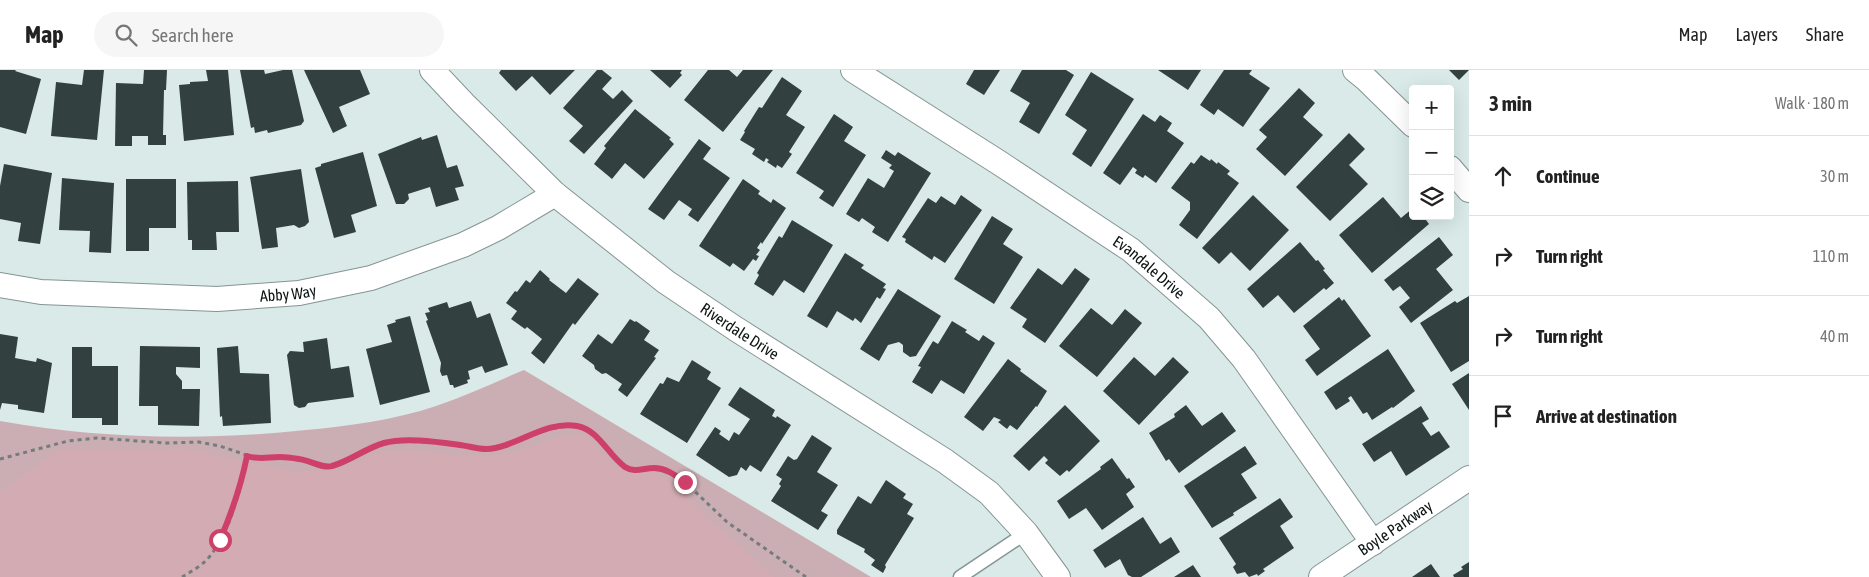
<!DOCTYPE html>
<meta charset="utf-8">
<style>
:root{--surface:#fff;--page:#f6f6f6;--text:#222;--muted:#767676;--line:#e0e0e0}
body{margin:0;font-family:"Asap Condensed",sans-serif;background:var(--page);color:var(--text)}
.controls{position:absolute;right:15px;top:15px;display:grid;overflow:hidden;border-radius:5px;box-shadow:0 5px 20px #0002}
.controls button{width:45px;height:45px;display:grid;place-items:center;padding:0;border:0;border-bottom:1px solid var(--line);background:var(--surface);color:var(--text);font:25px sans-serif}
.stop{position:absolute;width:15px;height:15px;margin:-11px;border:4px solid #ce4069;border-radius:50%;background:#fff}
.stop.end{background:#ce4069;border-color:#fff;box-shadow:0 1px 5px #0008}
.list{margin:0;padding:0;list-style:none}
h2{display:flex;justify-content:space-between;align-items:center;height:65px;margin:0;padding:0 20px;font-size:21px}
h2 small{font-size:16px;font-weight:400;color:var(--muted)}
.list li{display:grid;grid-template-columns:32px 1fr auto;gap:15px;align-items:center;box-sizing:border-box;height:80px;padding:0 20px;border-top:1px solid var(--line)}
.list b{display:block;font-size:19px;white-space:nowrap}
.list em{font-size:16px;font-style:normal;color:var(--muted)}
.icon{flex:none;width:28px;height:28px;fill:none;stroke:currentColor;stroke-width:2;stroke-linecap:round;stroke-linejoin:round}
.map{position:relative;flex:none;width:1469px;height:507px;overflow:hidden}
header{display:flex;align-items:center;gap:30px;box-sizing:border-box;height:70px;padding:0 25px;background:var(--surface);border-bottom:1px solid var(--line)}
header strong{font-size:24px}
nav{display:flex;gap:28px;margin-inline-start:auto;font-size:18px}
.search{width:350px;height:45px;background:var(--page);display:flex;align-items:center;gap:12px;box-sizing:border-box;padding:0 18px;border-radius:28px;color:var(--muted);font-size:19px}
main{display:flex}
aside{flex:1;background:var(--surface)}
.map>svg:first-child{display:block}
.green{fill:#cbaeb3}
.forest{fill:#d2acb2}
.building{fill:#32413f}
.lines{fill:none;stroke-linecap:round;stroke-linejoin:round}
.lane-casing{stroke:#849593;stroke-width:15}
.street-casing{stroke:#849593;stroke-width:26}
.path{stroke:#727d7c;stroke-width:3;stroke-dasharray:4 4;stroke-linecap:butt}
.lane{stroke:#fff;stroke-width:12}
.street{stroke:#fff;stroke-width:24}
.route{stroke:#ce4069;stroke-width:6}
.labels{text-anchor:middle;stroke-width:5;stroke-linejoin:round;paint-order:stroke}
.street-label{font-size:16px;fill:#0d1313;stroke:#d9eae8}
</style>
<header>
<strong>Map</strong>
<div class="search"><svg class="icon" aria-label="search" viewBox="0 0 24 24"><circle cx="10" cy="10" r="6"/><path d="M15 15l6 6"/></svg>Search here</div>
<nav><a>Map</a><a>Layers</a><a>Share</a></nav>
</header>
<main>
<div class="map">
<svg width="1469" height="507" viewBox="0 0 1469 507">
<rect width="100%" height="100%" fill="#d9eae8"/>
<path class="green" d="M524 300 871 507H0V351C101 369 204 371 306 360 350 356 394 350 436 336 466 326 495 312 524 300Z"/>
<path class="forest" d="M587 366 615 398 635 396 660 405 681 420 701 443 775 507H0V422L59 380 188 379 288 401H335L380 383 412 381 470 387 509 384 559 367Z"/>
<g class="building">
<path d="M0 0H16L15 1 41 9 26 64 0 57Z"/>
<path d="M84 0H104L97 70 51 66 56 12 82 15Z"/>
<path d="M144 0H167L166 20H164L163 65H166V75H148V66H132V76H115L116 13 143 14Z"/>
<path d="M206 0H228L234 65 184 71 179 15 190 14V12L208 11Z"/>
<path d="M240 0H264L265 4 283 0H292L304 51 301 55 268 63 267 60 255 63 254 57 251 58Z"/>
<path d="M304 0H360L370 24 339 37 347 56 333 63Z"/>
<path d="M501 0H575L550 25 532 6 516 21 499 3Z"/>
<path d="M597 0H602L612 8 602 19 613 29 622 20 633 31 584 84 569 71 583 56 563 38Z"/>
<path d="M650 0H682L680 3 682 5 670 18Z"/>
<path d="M708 0H729L737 7 743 0H773L723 62 684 30Z"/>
<path d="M974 0H1000L984 25 966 14Z"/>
<path d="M1022 0H1066L1074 5 1039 64 1019 52 1030 33 1010 21Z"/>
<path d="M1158 0H1201L1188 20Z"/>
<path d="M1224 0H1252L1249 4 1270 18 1243 57 1218 39 1214 45 1200 35Z"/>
<path d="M1449 0H1469L1459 10Z"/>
<path d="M1091 2 1134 29 1091 97 1072 84 1087 60 1065 45Z"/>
<path d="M782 7 802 21 786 45 805 57 789 82 792 84 782 98 777 95 776 98 767 92 769 90 766 88 764 92 752 84 755 79 740 70 745 62 744 61 759 37 762 38Z"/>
<path d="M1299 18 1315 33 1303 47 1323 65 1285 106 1256 79 1267 67 1259 60Z"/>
<path d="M635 39 671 68 669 69 674 74 644 109 625 93 612 109 594 94 606 78 604 76Z"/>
<path d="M834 44 853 57 844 71 866 85 833 137 819 128 824 121 796 103Z"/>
<path d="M1143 44 1155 52 1160 45 1172 53 1167 61 1184 73 1156 113 1145 105 1143 108 1135 103 1137 100 1133 97 1120 115 1103 103Z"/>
<path d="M1349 63 1365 79 1349 95 1368 114 1330 151 1296 117Z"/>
<path d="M437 65 447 98 457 95 464 116 455 118 459 130 436 137 430 117 408 124 409 129 404 134H396L378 84 421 67 422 70Z"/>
<path d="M699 69 711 78 703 89 730 108 698 152 688 145 692 139 679 130 664 150 648 139Z"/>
<path d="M886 80 895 86 898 82 931 103 888 172 872 162 875 157 862 148 859 152 846 144 868 108 884 118 894 101 889 98 892 95 881 88Z"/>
<path d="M363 82 377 136 351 145 356 162 334 168 315 98 321 96V94Z"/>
<path d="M1201 85 1210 91 1211 89 1217 94 1218 92 1230 101 1227 104 1239 113 1197 169 1179 155 1190 140V132L1171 118 1191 92 1194 94Z"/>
<path d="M4 94 52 103 40 174 18 171 21 153 0 149V116Z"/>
<path d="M301 99 309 152 305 156 299 158 294 155 276 158 278 177 262 179 250 107Z"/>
<path d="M62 108 114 113 111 183 89 182 90 161 59 160Z"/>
<path d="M126 109H176V158H149V181H126Z"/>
<path d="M743 109 760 121 758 124 771 133 773 129 786 138 762 174 761 172 757 178 760 180 756 185 759 186 756 191 753 189 744 201 733 193 730 197 699 176Z"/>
<path d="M238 111 239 162H216L217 180H192V170H188L187 112Z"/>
<path d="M961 125 982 140 945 193 934 186 932 190 905 172 906 169 902 167 928 128 936 133 941 126 955 135Z"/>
<path d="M1253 125 1289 160 1250 201 1231 182 1219 194 1202 178Z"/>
<path d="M1383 127 1401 148 1413 138V146H1423L1429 154 1372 203 1339 165Z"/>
<path d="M992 146 1013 159 1003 174 1023 187 994 234 954 209Z"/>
<path d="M792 150 833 175 804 223 784 210 773 226 754 214 759 205 757 203 779 166 782 168Z"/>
<path d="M1439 167 1453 185 1436 199 1453 220 1411 253 1399 237 1410 228 1400 216 1393 221 1384 210Z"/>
<path d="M1300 172 1316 191 1318 190 1325 199 1323 200 1334 213 1326 220 1324 218 1294 243 1278 225 1263 238 1247 219Z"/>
<path d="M845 183 864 195 861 198 886 214 883 218 886 219 880 229 877 227 861 253 855 248 853 251 837 241 827 258 807 246Z"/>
<path d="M1038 198 1062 215 1075 198 1090 209 1045 273 1022 257 1027 249 1010 238Z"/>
<path d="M540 200 550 209 549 210 566 223 578 208 599 224 575 255 573 253 544 294 531 283 542 269 527 257 525 259 511 249 517 241 506 233 515 221 517 222 526 210 530 213Z"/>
<path d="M898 219 941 246 916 286 910 287 903 282V275L899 272 888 275 879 291 860 279Z"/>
<path d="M1469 226V291L1451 302 1420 253 1455 231 1457 233Z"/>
<path d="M1339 227 1342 231 1344 229 1371 266 1317 306 1305 290 1320 279 1303 256Z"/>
<path d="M471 231 477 248 490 243 508 295 485 303 482 296 468 301 470 309 467 310 468 313 454 318 453 315H450L447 305 442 306 440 301 441 293 426 251 428 250 425 243 430 242 428 238 447 232 449 238Z"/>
<path d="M1091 238 1112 255 1125 239 1142 253 1097 307 1059 276Z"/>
<path d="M410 246 430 322 380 335 366 279 392 272 387 255 396 252 395 250Z"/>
<path d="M630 249 635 252 636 251 650 261 644 270 659 280 654 287 656 288 627 327 618 320 622 314 606 303 602 304 595 299 594 295 582 286 598 264 612 274Z"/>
<path d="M952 251 967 260 965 262 979 271 983 265 995 273 964 324 941 310 932 324 912 312 921 297 918 296 933 271 938 274Z"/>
<path d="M0 264 18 267 15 288 36 292 37 288 52 293 44 343 18 339V335L2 333 0 340Z"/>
<path d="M327 268 331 299 349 296 354 327 308 333 305 337 299 338 294 335 287 285 290 281 304 282 303 272Z"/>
<path d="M140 276 200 277V298L176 297V304L182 311V319H200L199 356 158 355V336H139Z"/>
<path d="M238 276 240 303 269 304 271 353 223 356 222 346 220 347 217 278Z"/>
<path d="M72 277H92V296H118V355H102V348H72Z"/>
<path d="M1388 279 1415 321 1393 338 1392 337 1372 350 1367 342 1363 344 1351 326 1348 328 1350 331 1336 340 1324 322Z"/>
<path d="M1134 287 1155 306 1173 287 1189 302 1139 355 1103 321Z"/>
<path d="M1008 289 1021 299 1020 301 1047 321 1037 337 1036 336 1017 360 1010 355 1007 359 998 352 1001 350 994 347 983 361 964 347Z"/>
<path d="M692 290 711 302 707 309 721 318 687 373 640 344 660 313 663 314 667 307 679 312Z"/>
<path d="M1469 303V340L1452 314Z"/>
<path d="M740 317 775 340 772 346 776 348 777 346 791 355 761 402 750 395 746 401 741 397 737 405 729 407 696 385 715 357 721 361 719 364 729 371 734 362 739 365 750 349 728 335Z"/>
<path d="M1065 335 1100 371 1069 402 1067 400 1060 406 1045 393 1048 390 1044 386 1029 401 1013 386Z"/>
<path d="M1186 335 1202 356 1222 342 1236 361 1179 403 1169 389 1166 391 1149 363 1175 347 1174 344Z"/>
<path d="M1421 336 1429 349 1422 353 1431 366 1439 361 1450 377 1406 406 1391 381 1374 392 1362 374Z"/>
<path d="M812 365 832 378 817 402 838 415 821 441 828 445 818 460 771 431 781 416 779 414 782 409 776 405 788 386 794 390 797 389Z"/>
<path d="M1245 376 1257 394 1241 404 1257 428 1233 443 1234 445 1212 458 1184 416Z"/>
<path d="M1112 388 1127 409 1129 408 1135 417 1126 424 1134 437 1102 460 1086 438 1069 449 1057 431 1101 399 1100 397Z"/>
<path d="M886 410 906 424 903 428 913 434 907 444 914 448 885 495 886 497 883 503 871 495 875 490 864 482 865 479 837 464V460L858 426 871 434Z"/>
<path d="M1280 428 1293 447 1280 456 1294 478 1263 499 1265 501 1258 506 1257 504 1249 507 1245 502 1237 504 1233 497 1236 494 1219 468Z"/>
<path d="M1143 447 1160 474 1171 467 1180 482 1141 507H1132L1128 505 1120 489 1105 498 1093 480Z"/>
<path d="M1469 492V507H1454L1453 505 1463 499 1461 497Z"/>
<path d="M1431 494 1440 507H1412Z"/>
<path d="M1193 495 1201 507H1174Z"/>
</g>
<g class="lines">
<defs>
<path id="lane" d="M960 507 1026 463"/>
<g id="street">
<path id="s1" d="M432 0 464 34 555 124 666 212 736 259 945 391 989 423 1026 463 1058 507"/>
<path id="s2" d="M853 0 998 92 1131 180 1209 248 1244 289 1373 473"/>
<path d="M1355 0 1366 9 1413 55"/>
<path d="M1450 98 1469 120"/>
<path id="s3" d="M0 215 41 222 217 229 299 223 371 208 463 175 498 158 555 124"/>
<path id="s4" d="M1321 507 1469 408"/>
</g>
</defs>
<use href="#lane" class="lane-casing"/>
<use href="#street" class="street-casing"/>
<g class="path">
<path d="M0 389 68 371 97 368 166 373 199 372 220 376 255 388 280 387 302 389 330 397 384 373 402 371 447 373 486 379 510 374 538 361 567 356H576L584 358 600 370 618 391 627 399 638 401 655 398 668 401 685 412 727 452 806 507"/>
<path d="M182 507C192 501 203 495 210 486 231 459 241 418 247 386"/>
</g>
<use href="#lane" class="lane"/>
<use href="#street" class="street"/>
</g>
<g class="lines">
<path class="route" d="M220 470C232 442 241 416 247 386 259 390 268 387 280 387 287 387 293 388 299 389 309 390 323 399 332 396 350 391 366 378 384 373 405 367 438 372 460 375 468 376 478 379 486 379 516 378 545 350 577 356 599 360 608 385 625 397 634 403 644 398 654 398 666 398 675 405 685 412"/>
</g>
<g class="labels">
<g class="street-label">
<text dy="6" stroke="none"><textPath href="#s2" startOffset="356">Evandale Drive</textPath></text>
<text dy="6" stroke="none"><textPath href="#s3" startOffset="289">Abby Way</textPath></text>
<text dy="6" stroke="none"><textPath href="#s1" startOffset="405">Riverdale Drive</textPath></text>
<text dy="6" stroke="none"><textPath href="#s4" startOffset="89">Boyle Parkway</textPath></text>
</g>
</g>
</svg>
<div class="controls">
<button>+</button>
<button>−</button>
<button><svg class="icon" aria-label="layers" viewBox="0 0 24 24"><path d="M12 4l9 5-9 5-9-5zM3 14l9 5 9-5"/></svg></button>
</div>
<div class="stop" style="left:220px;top:470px"></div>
<div class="stop end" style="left:685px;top:412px"></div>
</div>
<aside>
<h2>3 min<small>Walk · 180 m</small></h2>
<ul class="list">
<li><svg class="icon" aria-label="ahead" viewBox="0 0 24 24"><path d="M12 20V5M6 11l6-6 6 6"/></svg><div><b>Continue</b></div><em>30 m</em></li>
<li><svg class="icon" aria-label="right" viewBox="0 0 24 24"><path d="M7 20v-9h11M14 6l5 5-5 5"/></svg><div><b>Turn right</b></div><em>110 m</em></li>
<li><svg class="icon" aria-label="right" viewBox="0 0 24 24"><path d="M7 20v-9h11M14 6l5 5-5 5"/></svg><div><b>Turn right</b></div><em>40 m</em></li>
<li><svg class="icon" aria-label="arrive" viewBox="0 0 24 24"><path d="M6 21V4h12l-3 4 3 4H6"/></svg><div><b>Arrive at destination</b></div></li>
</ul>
</aside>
</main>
